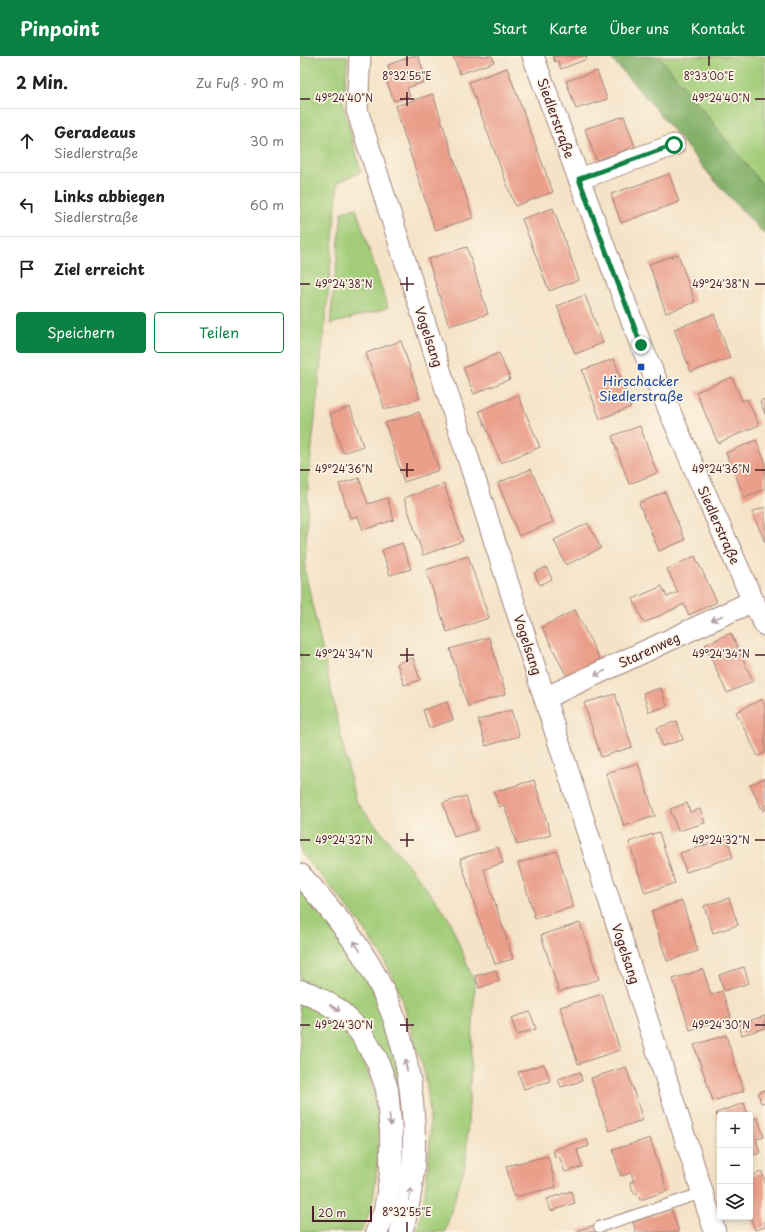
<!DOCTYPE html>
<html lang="de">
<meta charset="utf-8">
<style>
:root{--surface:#fff;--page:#f2f2f2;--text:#222;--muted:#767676;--line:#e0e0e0;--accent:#0b8043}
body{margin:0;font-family:"Playpen Sans",sans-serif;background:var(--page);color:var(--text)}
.controls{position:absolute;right:12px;bottom:12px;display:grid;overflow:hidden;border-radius:4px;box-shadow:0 2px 6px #0003}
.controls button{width:36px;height:36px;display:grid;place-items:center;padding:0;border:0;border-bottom:1px solid var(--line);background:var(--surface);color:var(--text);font:20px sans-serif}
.scale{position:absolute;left:12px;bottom:10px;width:60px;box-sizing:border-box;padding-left:4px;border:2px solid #4a1f2b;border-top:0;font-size:11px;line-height:14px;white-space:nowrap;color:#4a1f2b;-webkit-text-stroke:3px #fcf5e5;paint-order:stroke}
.stop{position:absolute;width:12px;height:12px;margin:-9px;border:3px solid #0b8043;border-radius:50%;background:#fff}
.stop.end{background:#0b8043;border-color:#fff;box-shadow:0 1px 4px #0008}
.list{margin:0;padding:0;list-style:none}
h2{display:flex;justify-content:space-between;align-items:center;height:52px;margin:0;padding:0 16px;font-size:17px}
h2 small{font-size:13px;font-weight:400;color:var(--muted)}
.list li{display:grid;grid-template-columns:26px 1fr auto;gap:12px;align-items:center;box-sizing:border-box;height:64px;padding:0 16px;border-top:1px solid var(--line)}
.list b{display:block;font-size:15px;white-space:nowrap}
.list p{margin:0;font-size:13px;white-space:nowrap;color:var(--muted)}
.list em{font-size:13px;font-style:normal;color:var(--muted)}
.actions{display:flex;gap:8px;padding:12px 16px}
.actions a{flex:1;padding:9px 0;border:1px solid var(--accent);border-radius:4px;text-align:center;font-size:14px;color:var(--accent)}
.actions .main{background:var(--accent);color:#fff}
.icon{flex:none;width:22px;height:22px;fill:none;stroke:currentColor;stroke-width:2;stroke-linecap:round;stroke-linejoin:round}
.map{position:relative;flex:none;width:465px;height:1176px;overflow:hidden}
header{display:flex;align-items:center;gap:24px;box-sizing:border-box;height:56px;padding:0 20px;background:var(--accent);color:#fff}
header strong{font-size:19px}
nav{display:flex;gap:22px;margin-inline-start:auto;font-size:14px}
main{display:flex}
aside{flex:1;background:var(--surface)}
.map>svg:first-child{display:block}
.green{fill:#a3cd79;stroke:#767652}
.forest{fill:#82b069;stroke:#66684a}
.building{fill:#ea9f8b}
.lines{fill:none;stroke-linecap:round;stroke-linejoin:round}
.service-casing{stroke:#9f8179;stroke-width:12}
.minor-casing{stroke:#9f8179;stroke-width:23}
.motorway-casing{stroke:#9f8179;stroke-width:24}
.service{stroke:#fff;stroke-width:10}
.minor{stroke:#fff;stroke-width:21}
.motorway{stroke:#fff;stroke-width:22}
.oneway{stroke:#ae9aa0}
.route{stroke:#0b8043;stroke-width:5}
.ticks{fill:none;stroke:#4a1f2b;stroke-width:1.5}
.transit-dot{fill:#1a4fb4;stroke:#fcf5e5;stroke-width:1.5}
.labels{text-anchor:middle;stroke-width:3.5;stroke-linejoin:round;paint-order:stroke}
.street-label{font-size:13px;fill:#4a1f2b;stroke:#fcf5e5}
.transit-label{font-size:13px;fill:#164399;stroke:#fcf5e5}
.ticks-label{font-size:10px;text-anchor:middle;fill:#4a1f2b;stroke:#fcf5e5;stroke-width:3.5;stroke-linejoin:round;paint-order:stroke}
</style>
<header>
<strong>Pinpoint</strong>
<nav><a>Start</a><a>Karte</a><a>Über uns</a><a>Kontakt</a></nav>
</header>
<main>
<aside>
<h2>2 Min.<small>Zu Fuß · 90 m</small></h2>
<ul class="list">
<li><svg class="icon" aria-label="ahead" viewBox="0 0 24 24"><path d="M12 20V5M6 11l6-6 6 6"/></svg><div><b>Geradeaus</b><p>Siedlerstraße</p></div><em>30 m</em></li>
<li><svg class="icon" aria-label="left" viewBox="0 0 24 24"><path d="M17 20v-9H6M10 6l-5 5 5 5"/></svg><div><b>Links abbiegen</b><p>Siedlerstraße</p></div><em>60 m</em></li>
<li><svg class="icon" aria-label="arrive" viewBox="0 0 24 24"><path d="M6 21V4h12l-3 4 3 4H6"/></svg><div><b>Ziel erreicht</b></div></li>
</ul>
<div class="actions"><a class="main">Speichern</a><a>Teilen</a></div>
</aside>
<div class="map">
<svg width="465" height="1176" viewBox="0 0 465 1176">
<rect width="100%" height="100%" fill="#fcf5e5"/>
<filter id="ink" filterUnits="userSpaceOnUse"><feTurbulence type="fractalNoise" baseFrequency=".025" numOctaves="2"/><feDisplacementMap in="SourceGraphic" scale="8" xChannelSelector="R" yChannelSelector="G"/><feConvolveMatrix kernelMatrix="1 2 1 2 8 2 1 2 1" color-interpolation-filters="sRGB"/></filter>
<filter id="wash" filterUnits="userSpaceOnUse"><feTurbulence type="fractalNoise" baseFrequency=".012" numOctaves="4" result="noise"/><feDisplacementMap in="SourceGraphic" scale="16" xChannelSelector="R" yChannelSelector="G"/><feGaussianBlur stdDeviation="0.9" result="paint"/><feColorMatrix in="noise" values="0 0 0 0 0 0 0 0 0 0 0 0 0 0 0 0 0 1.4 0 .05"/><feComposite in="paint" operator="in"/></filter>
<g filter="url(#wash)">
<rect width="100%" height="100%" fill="#f4e3c7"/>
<g class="green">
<path d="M0 0H48L43 48 61 116 38 126 28 238 8 428 5 515 55 744 121 825 148 861 175 928 166 1105 145 1176H117C129 1125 136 1063 123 1011 121 1003 118 996 115 988 107 958 100 932 84 904 61 864 31 830 0 797Z"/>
<path d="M359 0H465V132Z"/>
<path d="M56 152 88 252 30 268 42 156Z"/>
<path d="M0 829 12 842 71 927 98 1006 106 1096 93 1176H85L95 1029 13 929 0 924Z"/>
<path d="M0 948C70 975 83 1043 77 1111 75 1133 72 1156 61 1176H0Z"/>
</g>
<path class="forest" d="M309 0H359L465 132V179L413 123 348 44Z"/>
<g id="blocks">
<g class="building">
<path d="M112 0H118L127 25 107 32 110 40 94 45 85 21 91 19 88 9Z"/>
<path d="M153 0H192L194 6 160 18Z"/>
<path d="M253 0H286L287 3 261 13 258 5 255 6Z"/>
<path d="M207 12 253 136 215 150 169 26Z"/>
<path d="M297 15 307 43 276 53 266 25Z"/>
<path d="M133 38 173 162 135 174 95 50Z"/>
<path d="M324 60 335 91 296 104 285 73Z"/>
<path d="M369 118 379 146 321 167 311 138Z"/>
<path d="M253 152 279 224 249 235 222 163Z"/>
<path d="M167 191 188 258 149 270 128 203Z"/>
<path d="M378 198 395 246 366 257 349 208Z"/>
<path d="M285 239 303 287 275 298 257 250Z"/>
<path d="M414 258 430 302 391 316 374 273Z"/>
<path d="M101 285 120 342 85 354 66 297Z"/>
<path d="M199 297 210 323 174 338 163 312Z"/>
<path d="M314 303 331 351 300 363 282 314Z"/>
<path d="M432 321 442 345 447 343 459 369 418 387 396 336Z"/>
<path d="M218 339 240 391 201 407 179 355Z"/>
<path d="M465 343V358L460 345Z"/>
<path d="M50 351 63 390 43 397 30 358Z"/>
<path d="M119 356 139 414 104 426 85 367Z"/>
<path d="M340 370 357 417 329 428 312 380Z"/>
<path d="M456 384 465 405V433L445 442 426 397Z"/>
<path d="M231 413 253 466 219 480 198 427Z"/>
<path d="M59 422 68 448 87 442 94 464 63 474 58 460 50 462 39 428Z"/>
<path d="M144 428 163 485 123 499 104 442Z"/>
<path d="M365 436 385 484 359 495 339 447Z"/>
<path d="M465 451V486L452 456Z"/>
<path d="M288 467 301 492 266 509 254 484Z"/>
<path d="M102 487 111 513 90 519 82 494Z"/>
<path d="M168 500 189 562 147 576 126 514Z"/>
<path d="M395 500 417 546 389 559 384 548 344 567 333 543 362 530 367 541 378 536 367 513Z"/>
<path d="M246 511 252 523 240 529 234 517Z"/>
<path d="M275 554 300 604 267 621 242 571Z"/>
<path d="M431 577 453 625 427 637 405 589Z"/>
<path d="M189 581 206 638 168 650 150 593Z"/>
<path d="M113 602 120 624 104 629 97 607Z"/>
<path d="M361 632 367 650 349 656 343 637Z"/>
<path d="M315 638 332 691 301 701 284 647Z"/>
<path d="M462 643 465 650V697L458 700 436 656Z"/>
<path d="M147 646 153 664 129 672 123 654Z"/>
<path d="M211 654 219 680 186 690 178 664Z"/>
<path d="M377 665 383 684 362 690 357 672Z"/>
<path d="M338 707 355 760 324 770 306 717Z"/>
<path d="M465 722V754L463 755 450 729Z"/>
<path d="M234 724 251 779 217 789 204 749 199 751 194 736Z"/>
<path d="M166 740 177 774 154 781 143 747Z"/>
<path d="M387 747 390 756 400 753 405 767 378 775 370 753Z"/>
<path d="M359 776 375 827 345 837 329 786Z"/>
<path d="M427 782 433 801 386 816 380 797Z"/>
<path d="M198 791 203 807 184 813 213 903 195 908 189 890 188 891 160 803Z"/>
<path d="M257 795 273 851 235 862 218 807Z"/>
<path d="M429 842 438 869 413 877 404 850Z"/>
<path d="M382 845 398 895 367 905 351 855Z"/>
<path d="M280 867 299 923 259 936 241 879Z"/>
<path d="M444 911 449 927 424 935 419 919Z"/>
<path d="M403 913 411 939 422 935 431 961 390 974 373 923Z"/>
<path d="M196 914 199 925 179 932 175 920Z"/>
<path d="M302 938 320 994 278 1008 260 951Z"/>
<path d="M230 956 236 973 217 979 211 962Z"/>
<path d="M465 960V972L442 979 439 968Z"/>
<path d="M426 979 444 1035 413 1045 394 989Z"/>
<path d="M244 1008 250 1025 224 1033 218 1016Z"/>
<path d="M326 1011 343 1064 309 1075 291 1022Z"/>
<path d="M280 1016 282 1025 261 1031 258 1023Z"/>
<path d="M465 1034V1046L461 1047 458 1037Z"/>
<path d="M444 1047 448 1059H420V1069L416 1057Z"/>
<path d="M458 1062 464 1081 456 1083 460 1097 450 1100V1064Z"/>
<path d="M350 1082 367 1135 340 1144 337 1137 334 1138 330 1126 334 1125 331 1117 321 1120 313 1094Z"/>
<path d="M287 1083 289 1090 277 1094 282 1111 265 1116 259 1100 255 1101 253 1094Z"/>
<path d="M248 1100 256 1131 214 1141 206 1110Z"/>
<path d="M462 1116 465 1124V1171L455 1174 450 1160V1120Z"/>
<path d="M271 1135 275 1147 251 1155 247 1143Z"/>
<path d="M371 1153 379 1176H336L333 1166Z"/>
<path d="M295 1169 297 1176H280L279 1174Z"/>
</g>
</g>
</g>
<g filter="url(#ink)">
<use href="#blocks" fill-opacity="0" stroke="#9f8179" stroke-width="1"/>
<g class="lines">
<defs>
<path id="service" d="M299 1171 402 1137"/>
<g id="minor">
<path d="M60 0 57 54 415 1176"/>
<path d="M233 0 341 289 402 430 453 545 465 569"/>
<path d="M279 123 374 89"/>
<path d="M245 642 453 545"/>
</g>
<g id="motorway">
<path d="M0 819C29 850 56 884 76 921 115 994 125 1098 101 1176"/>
<path d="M0 935 13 939 37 953 59 974 77 1004 87 1033 91 1076V1118L85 1154 77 1176"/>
</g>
</defs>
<use href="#service" class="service-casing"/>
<use href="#minor" class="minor-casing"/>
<use href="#motorway" class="motorway-casing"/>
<use href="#service" class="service"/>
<use href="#minor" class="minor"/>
<use href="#motorway" class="motorway"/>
</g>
<defs><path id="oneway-shaft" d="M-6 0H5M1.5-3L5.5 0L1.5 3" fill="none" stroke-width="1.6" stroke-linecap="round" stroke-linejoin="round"/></defs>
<g class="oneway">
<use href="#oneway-shaft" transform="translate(417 562) rotate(155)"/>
<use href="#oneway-shaft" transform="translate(300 617) rotate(155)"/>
<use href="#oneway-shaft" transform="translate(57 890) rotate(-122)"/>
<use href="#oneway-shaft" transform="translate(35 952) rotate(34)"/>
<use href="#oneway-shaft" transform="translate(106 1009) rotate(-101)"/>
<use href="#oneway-shaft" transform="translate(90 1064) rotate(84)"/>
<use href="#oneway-shaft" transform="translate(110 1138) rotate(-79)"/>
</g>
</g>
<g class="lines" filter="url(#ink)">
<path class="route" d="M341 289 279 123 374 89"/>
</g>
<path class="ticks" d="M107 0V10M409 0V10M107 36V50M0 43H10M100 43H114M455 43H465M107 221V235M0 228H10M100 228H114M455 228H465M107 407V421M0 414H10M100 414H114M455 414H465M107 592V606M0 599H10M100 599H114M455 599H465M107 777V791M0 784H10M100 784H114M455 784H465M107 962V976M0 969H10M100 969H114M455 969H465M107 1166V1176"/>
<rect class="transit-dot" x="337" y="307" width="8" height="8" rx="2"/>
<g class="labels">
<g class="street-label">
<text transform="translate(256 62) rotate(70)" y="5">Siedlerstraße</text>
<text transform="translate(129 281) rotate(72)" y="5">Vogelsang</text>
<text transform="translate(419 469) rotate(66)" y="5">Siedlerstraße</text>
<text transform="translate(228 589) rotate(72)" y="5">Vogelsang</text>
<text transform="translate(349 594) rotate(-25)" y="5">Starenweg</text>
<text transform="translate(326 898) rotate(72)" y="5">Vogelsang</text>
</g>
<g class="transit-label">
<text x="341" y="330">Hirschacker<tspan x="341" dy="15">Siedlerstraße</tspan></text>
</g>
</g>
<g class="ticks-label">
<text x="107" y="24">8°32'55"E</text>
<text x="409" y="24">8°33'00"E</text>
<text x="44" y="46">49°24'40"N</text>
<text x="421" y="46">49°24'40"N</text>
<text x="44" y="232">49°24'38"N</text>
<text x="421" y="232">49°24'38"N</text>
<text x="44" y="417">49°24'36"N</text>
<text x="421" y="417">49°24'36"N</text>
<text x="44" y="602">49°24'34"N</text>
<text x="421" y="602">49°24'34"N</text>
<text x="44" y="788">49°24'32"N</text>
<text x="421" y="788">49°24'32"N</text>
<text x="44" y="973">49°24'30"N</text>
<text x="421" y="973">49°24'30"N</text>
<text x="107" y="1160">8°32'55"E</text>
</g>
</svg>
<div class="controls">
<button>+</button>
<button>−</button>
<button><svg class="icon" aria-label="layers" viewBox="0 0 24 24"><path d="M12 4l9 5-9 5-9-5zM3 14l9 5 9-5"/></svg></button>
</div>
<div class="scale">20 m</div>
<div class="stop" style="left:374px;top:89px"></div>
<div class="stop end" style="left:341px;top:289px"></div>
</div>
</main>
